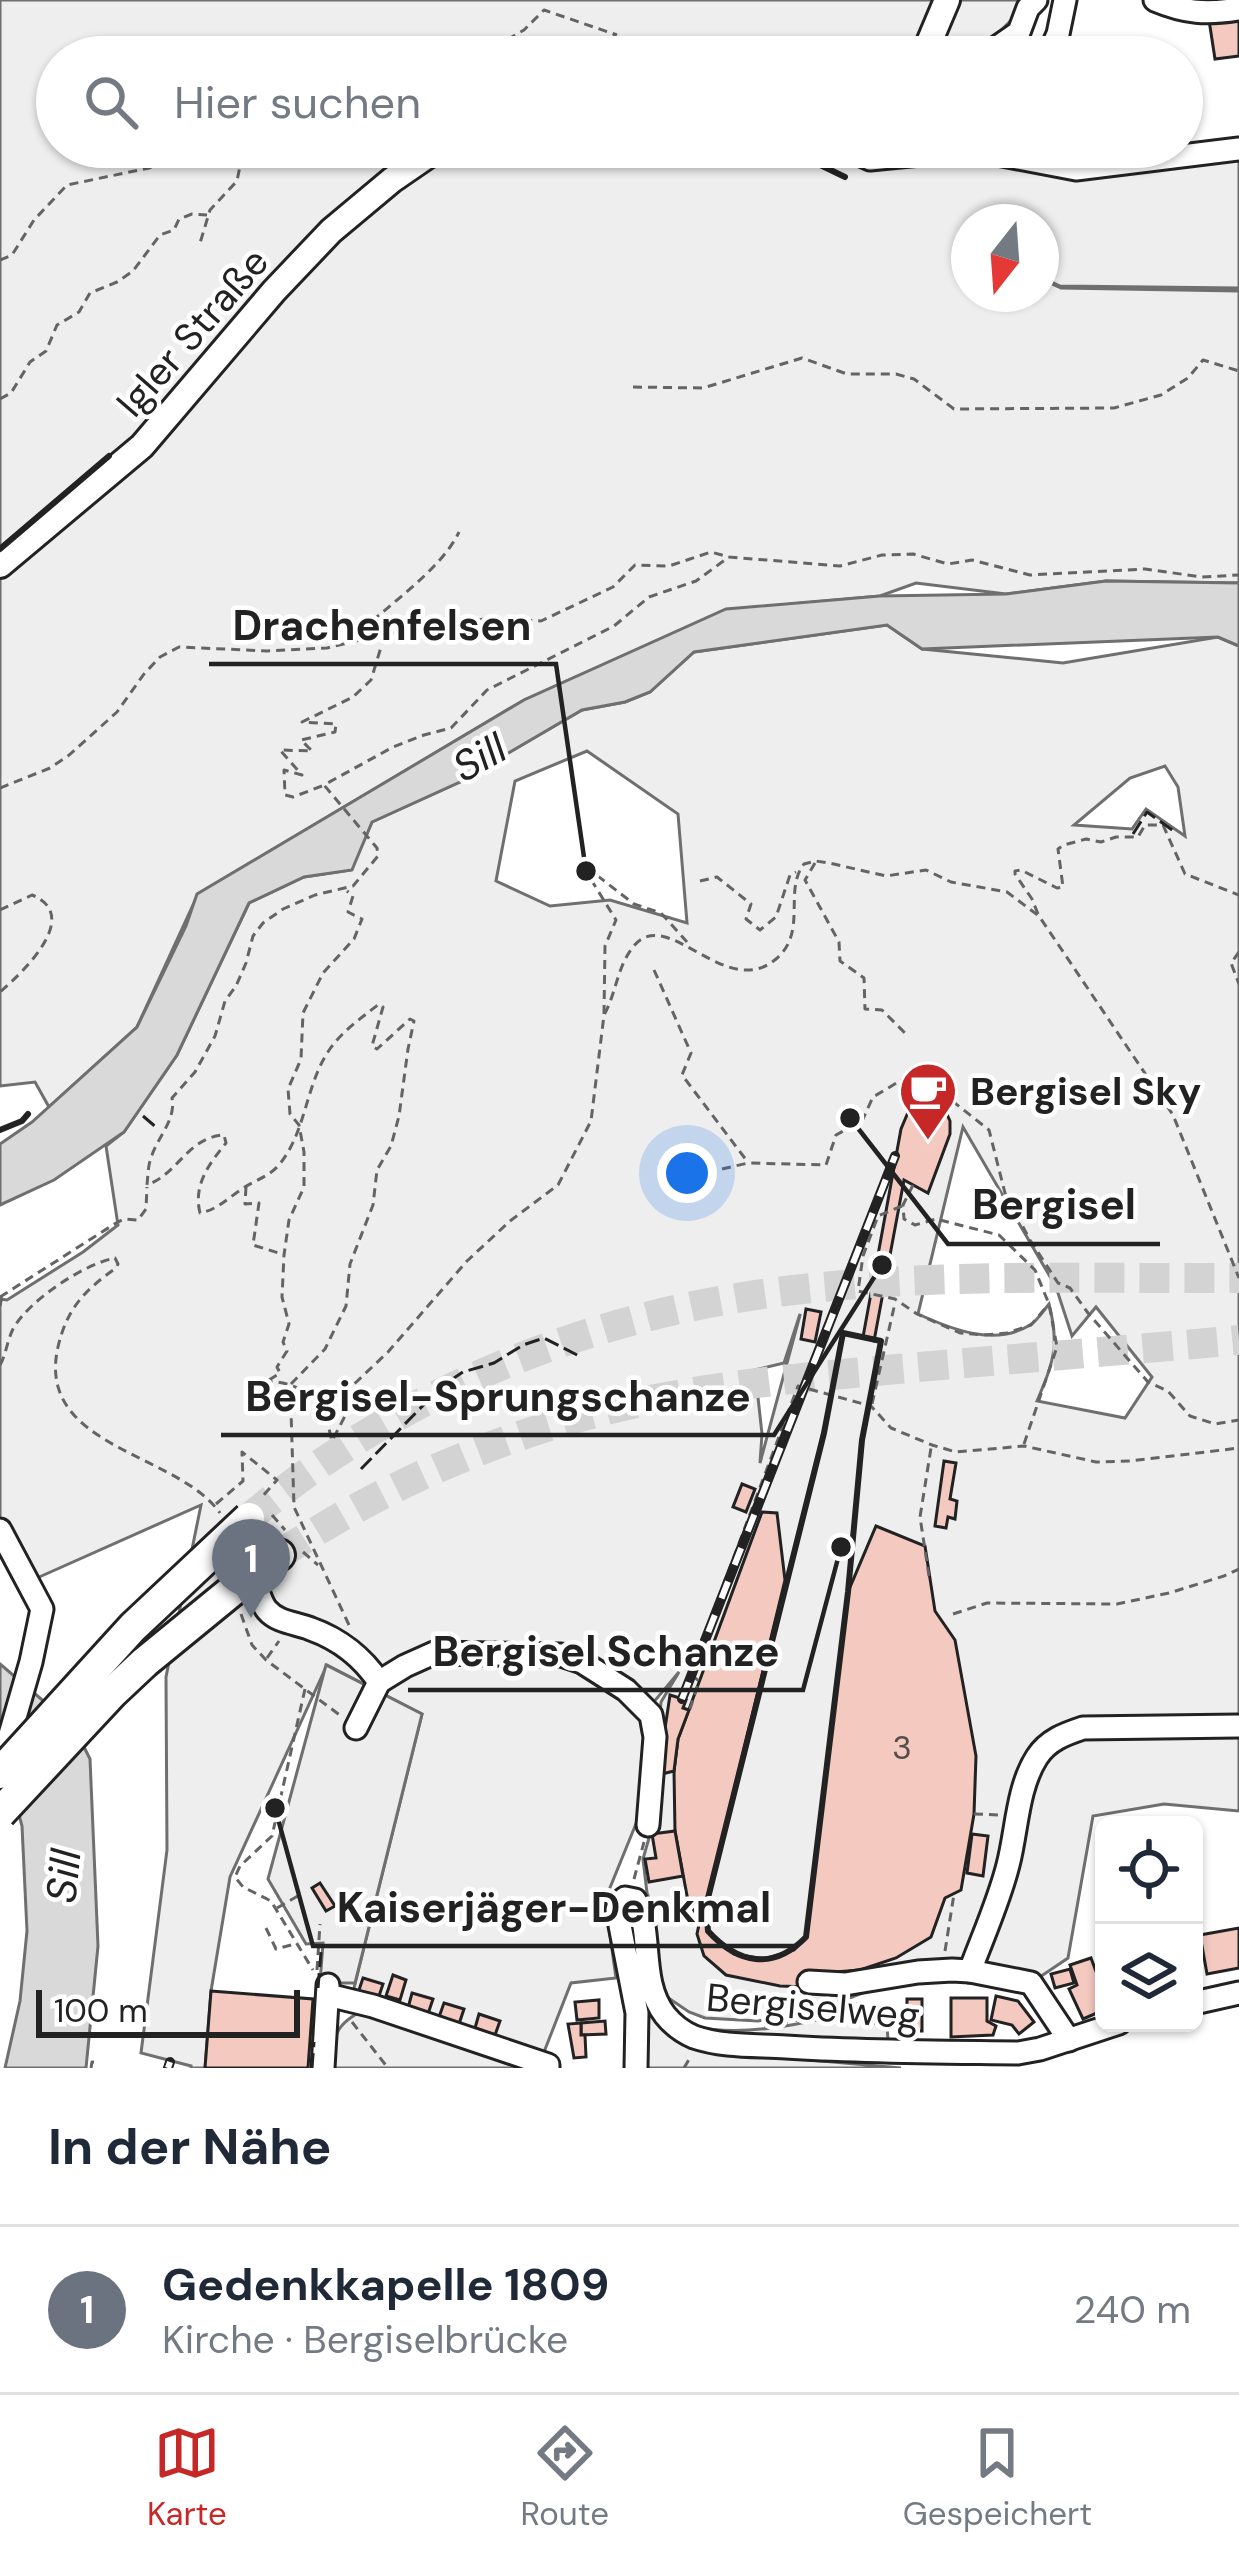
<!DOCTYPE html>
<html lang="de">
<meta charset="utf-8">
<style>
:root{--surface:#fff;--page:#f2f2f3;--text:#1f2937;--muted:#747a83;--line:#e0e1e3;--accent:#c62828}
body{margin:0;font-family:"DM Sans",sans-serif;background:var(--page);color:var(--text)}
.controls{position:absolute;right:36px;bottom:36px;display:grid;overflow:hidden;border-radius:18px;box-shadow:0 3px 9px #0004}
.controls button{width:108px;height:108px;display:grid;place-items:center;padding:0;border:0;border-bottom:3px solid var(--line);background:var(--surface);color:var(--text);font:60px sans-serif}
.compass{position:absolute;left:951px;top:204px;width:108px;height:108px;border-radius:50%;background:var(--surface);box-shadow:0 3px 9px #0004;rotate:197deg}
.scale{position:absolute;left:36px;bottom:30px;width:264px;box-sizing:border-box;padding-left:12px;border:6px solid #222;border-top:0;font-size:33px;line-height:42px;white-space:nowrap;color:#222;-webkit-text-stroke:9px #fff;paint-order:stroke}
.you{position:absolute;left:687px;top:1173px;width:42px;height:42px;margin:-30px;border:9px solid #fff;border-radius:50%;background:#1a73e8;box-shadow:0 0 0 18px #1a73e833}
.badge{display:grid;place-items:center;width:78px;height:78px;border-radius:50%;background:var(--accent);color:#fff;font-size:39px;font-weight:700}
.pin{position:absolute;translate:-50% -99px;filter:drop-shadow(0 3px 6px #0008)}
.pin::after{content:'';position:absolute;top:63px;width:42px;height:36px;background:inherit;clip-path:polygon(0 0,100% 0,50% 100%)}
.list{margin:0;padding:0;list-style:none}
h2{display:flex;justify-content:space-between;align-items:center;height:156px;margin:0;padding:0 48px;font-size:51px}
h2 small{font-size:39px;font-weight:400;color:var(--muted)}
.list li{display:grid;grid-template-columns:78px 1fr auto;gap:36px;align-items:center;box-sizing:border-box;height:168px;padding:0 48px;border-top:3px solid var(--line)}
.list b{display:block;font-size:45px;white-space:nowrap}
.list p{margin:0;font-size:39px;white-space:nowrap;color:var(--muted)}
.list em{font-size:39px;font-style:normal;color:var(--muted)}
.icon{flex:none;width:66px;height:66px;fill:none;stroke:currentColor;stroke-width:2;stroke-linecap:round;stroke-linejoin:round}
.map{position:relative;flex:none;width:1239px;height:2068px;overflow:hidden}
.search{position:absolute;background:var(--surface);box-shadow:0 3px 9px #0004;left:36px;right:36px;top:36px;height:132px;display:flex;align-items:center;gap:30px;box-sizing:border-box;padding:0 42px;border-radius:66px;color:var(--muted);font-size:45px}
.sheet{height:324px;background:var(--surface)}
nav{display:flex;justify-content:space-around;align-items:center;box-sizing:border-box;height:168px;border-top:3px solid var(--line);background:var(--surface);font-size:33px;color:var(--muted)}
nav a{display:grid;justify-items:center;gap:6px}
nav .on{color:var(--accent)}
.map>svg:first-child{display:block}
.green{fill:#eee;stroke:#6f6f6f;stroke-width:3;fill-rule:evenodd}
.parking{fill:#ededed;stroke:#6f6f6f;stroke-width:3}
.water{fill:#d9d9d9;stroke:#6f6f6f;stroke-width:3}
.building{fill:#f3c9c0;stroke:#222;stroke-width:3}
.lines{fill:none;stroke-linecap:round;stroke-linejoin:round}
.highway-tunnel{stroke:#d3d3d3;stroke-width:30;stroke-dasharray:30 15;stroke-linecap:butt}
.minor-casing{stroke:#222;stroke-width:27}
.major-casing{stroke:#222;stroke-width:30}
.highway-casing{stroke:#222;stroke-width:36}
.path{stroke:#646464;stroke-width:3;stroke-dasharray:9 6;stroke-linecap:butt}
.minor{stroke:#fff;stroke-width:21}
.major{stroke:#fff;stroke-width:24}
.highway{stroke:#fff;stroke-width:30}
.rail-casing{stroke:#222;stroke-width:10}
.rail{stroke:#fff;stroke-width:6;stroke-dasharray:18;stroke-linecap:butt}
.highway-bridge-casing{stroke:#222;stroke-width:36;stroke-linecap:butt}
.highway-bridge{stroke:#fff;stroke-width:30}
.fence{stroke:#222;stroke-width:3;stroke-dasharray:15 6;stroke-linecap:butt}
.wall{stroke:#222;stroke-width:6}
.labels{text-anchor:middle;stroke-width:9;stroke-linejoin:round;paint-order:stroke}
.number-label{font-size:33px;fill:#564c4a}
.street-label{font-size:39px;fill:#222;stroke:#fff}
.poi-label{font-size:39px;font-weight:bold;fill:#222;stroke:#fff;text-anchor:start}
.water-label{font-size:42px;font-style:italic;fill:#222;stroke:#fff}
.leader{fill:none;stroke:#222;stroke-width:4.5}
.callout-dot{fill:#222;stroke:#fff;stroke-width:4.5}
.callout-label{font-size:42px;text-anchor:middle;font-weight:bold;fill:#222;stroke:#fff;stroke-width:9;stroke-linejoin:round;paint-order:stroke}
</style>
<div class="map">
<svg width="1239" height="2068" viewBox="0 0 1239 2068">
<rect width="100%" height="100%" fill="#fff"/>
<g class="green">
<path d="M0 0H1031L975 57H57V147H888L1075 177 1239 158V288L1060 286 1041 277V222H969V294H1041V279L1061 288 1239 291V583L1106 581 1006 594 916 583 880 596 726 610 524 700 198 894 137 1027 49 1107 35 1082 0 1086Z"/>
<path d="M887 625 922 649 1063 663 1218 637 1239 646V1811L1164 1804 1093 1816 1068 1958 1031 1983 970 1971 875 1988 847 1999 789 2016 758 2021 705 2018 689 2012 667 1997 659 1982 649 1930 654 1911 647 1893 643 1859 651 1831 661 1702 679 1672 652 1704 640 1814 605 1900 616 1978 571 1983 544 2052 525 2058 529 2068H329C335 2030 336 2023 372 2006L354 1988 422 1714 327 1665 230 1877 211 1991 205 2068H191V2066L141 2053 167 1850 166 1677 201 1505 37 1578 0 1527V1299L7 1300 83 1252 118 1225 106 1146 124 1132 177 1055 249 903 304 877 351 870 372 822 495 766 504 755 582 710 625 702 650 692 694 652ZM587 751 678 814 687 923 610 900 550 906 496 881 515 781ZM1165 766 1178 787 1185 836 1146 809 1132 829 1074 825 1130 778ZM963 1127 1056 1287 1072 1336 1096 1307 1152 1377 1125 1418 1037 1401C1053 1363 1060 1346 1049 1304 1044 1310 1037 1321 1030 1325 994 1347 951 1329 918 1314ZM800 1314V1315L760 1463 762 1434 755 1370 784 1363Z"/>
<path d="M650 2012 670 2030 795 2053 799 2059 901 2068H644L645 2020Z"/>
<path d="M845 2013 887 2027 889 2052 733 2044 693 2027C745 2036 794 2026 845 2013Z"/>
</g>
<path class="parking" d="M326 1665 422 1714 355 1983H320L323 1943 306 1944 268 1879Z"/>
<g class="water">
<path d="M1106 581 1239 583V646L1218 637 922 649 887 625 694 652 650 692 625 702 582 710 505 755 495 766 372 822 352 870 304 877 249 903 177 1055 124 1132 54 1180 0 1205V1144L32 1122 137 1027 186 926 197 894 524 700 726 609 880 596 1006 594Z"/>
<path d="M0 1664 74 1727 90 1759 98 1946 86 2068H5L20 2001 27 1931 22 1826 11 1785 0 1765Z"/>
</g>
<g class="building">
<path d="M1239 16V56L1215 59 1209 20Z"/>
<path d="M918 1105 945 1110 950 1121V1134L928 1193 904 1180 874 1341 863 1337 901 1129 909 1110Z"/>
<path d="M806 1309 821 1312 815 1342 801 1339Z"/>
<path d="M944 1461 956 1463 950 1499 957 1501 955 1519 948 1517 946 1528 935 1526Z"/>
<path d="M742 1484 755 1489 746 1512 733 1507Z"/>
<path d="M762 1512 777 1513 785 1580 706 1906 708 1931 734 1954 765 1959 794 1950 806 1937 848 1592 876 1526 925 1546 935 1611 955 1640 976 1756 974 1814 961 1890 945 1898 931 1937 896 1958 860 1970 811 1974 808 1987 780 1986 726 1975 704 1956 697 1934 700 1920 688 1901 675 1831 674 1771 678 1739Z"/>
<path d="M670 1695 686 1700 683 1708 689 1710 678 1739 674 1771 658 1775Z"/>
<path d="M675 1831 683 1876 649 1882 645 1859 656 1858 652 1834Z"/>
<path d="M972 1834 988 1836 983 1876 967 1873Z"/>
<path d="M320 1883 335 1906 326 1911 312 1888Z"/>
<path d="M1239 1928V1968L1207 1974 1200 1935Z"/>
<path d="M1091 1958 1104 1993V2010L1083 2019 1069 1989 1077 1985 1070 1965Z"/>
<path d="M1070 1969 1074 1983 1055 1988 1051 1974Z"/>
<path d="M393 1975 406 1980 400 2000 386 1996Z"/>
<path d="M363 1978 383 1984 378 1999 358 1993Z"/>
<path d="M211 1991 313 1999 308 2068H205Z"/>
<path d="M412 1993 433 1999 428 2014 408 2008Z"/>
<path d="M996 1996 1018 2001 1034 2022 1019 2034 1012 2025 991 2020Z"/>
<path d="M951 1998H987V2021L996 2026 993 2035 951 2037Z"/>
<rect x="907" y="1999" width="15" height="32"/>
<path d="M599 2000V2018L577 2020 575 2002Z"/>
<path d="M444 2003 464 2009 459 2024 439 2017Z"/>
<path d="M479 2014 500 2021 495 2035 475 2028Z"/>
<path d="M605 2021 606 2034 581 2035V2023Z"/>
<path d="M581 2023V2035H585L586 2057 574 2058 568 2024Z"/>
</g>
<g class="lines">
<g class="highway-tunnel">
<path d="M249 1518C406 1387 601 1310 803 1289 948 1273 1094 1279 1239 1278"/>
<path d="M279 1555C379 1489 488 1440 603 1411 692 1388 784 1379 875 1371 996 1360 1118 1351 1239 1340"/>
</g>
<defs>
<g id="minor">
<path d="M1155 0C1186 13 1206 14 1239 9"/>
<path d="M983 57 1019 32 1028 8 1036 0"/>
<path d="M1048 57 1058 34 1065 0"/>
<path d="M844 147 870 159 971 149 1076 169 1239 149"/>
<path d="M0 1530 42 1609 31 1662 0 1769"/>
<path d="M252 1575C257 1586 260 1602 267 1610 278 1623 297 1623 311 1629 339 1639 363 1658 379 1682L356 1728"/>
<path d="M379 1682 405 1666 434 1653 561 1655 582 1662 626 1690 651 1715 655 1737 648 1825"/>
<path d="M970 1971C983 1936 999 1901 1008 1865 1017 1831 1017 1788 1037 1757 1048 1740 1065 1734 1083 1728L1239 1726"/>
<path d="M809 1982 845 1984 918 1972 952 1970 970 1971 1031 1983 1069 2040"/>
<path d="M328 1995 373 2006 548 2065V2068"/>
<path d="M1194 2003 1239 1993"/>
<path d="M323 2068 328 1985"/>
<path d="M636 2068 637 2013 617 1910 619 1903 625 1898 635 1900C654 1930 638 1980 665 2015 673 2025 682 2032 694 2037 723 2047 756 2045 786 2047 863 2052 941 2052 1018 2053L1040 2049 1119 2023"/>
</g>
<g id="major">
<path d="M923 57 947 0"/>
<path d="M0 565 142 446 274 291 331 231 392 180 440 147"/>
</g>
<path id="highway" d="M233 1590 279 1555"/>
</defs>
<use href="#minor" class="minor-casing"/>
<use href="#major" class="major-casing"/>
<use href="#highway" class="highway-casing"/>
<g class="path">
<path d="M803 43 809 57"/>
<path d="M314 57 329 52 351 57"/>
<path d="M378 57 417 46 472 55 496 46 524 30 544 10 617 35"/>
<path d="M583 57 615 36"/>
<path d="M877 57 903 44"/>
<path d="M241 165 250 147"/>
<path d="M0 260 12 255 34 220 67 185 149 168 177 156 208 163 227 161 240 166 237 181 210 210 200 243"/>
<path d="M633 387 703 388 802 358 847 374H896L914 379 954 409 1114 408 1161 395 1188 378 1203 360 1239 371"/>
<path d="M0 399 11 393 30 362 46 351 57 325 79 312 90 293 117 282 133 271 160 235 174 230 179 219 192 214 207 215"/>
<path d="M350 641C382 609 440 572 459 532"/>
<path d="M322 786 293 797 285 795 284 770 302 775 280 750 312 751 301 740 335 732 336 724 302 722 353 697 371 680 385 634 491 618 541 621 613 587 635 565 669 566 711 552 729 557 840 566 882 555 913 554 948 564 972 560 1030 575 1145 569 1202 577 1239 575"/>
<path d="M0 788 50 768 68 756 117 712 144 674 160 657 179 647 267 651 327 648 385 634"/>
<path d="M815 863 805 880 839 942 840 961 864 978 865 1009 882 1010 906 1034"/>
<path d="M700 881 717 877 751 904 746 919 760 930 776 917 790 875 796 872"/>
<path d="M0 910 32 895C83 916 22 973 0 992"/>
<path d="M1038 914 1032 899 1015 874V871L1021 870 1057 888 1063 887 1058 849 1064 845 1086 839 1101 842 1116 837H1138L1145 825H1163L1185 874 1239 895"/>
<path d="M1239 952 1231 963 1239 984"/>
<path d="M654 970 691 1053 682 1075 747 1161"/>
<path d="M604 1014 605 946 616 920 587 873 590 870 634 904 661 913 687 942"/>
<path d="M722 1169 748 1163 826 1165 836 1135 862 1121 873 1097 910 1075 932 1085 989 1130 1005 1193 1030 1240 1058 1283 1070 1288 1088 1313 1148 1382 1168 1391 1190 1416 1215 1424 1239 1420"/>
<path d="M913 1185 903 1205 904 1219 915 1225 936 1219 999 1235 1035 1270 1049 1304 1057 1347 1024 1444"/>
<path d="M246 1187 245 1204 259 1203 253 1245 282 1254"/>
<path d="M902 1206 878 1216 863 1256 858 1291 895 1299 917 1314 960 1333 983 1335 1007 1333 1031 1325 1048 1305"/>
<path d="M0 1297 116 1223 124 1219 138 1220 146 1209 147 1187"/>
<path d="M0 1306 2 1296"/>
<path d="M0 1365C6 1355 7 1341 13 1329 29 1300 84 1264 115 1258L118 1264 116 1268C85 1290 67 1308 58 1347 35 1448 177 1452 220 1513"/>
<path d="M269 1380 280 1373 277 1367 287 1351 283 1342 289 1324 282 1297 284 1255 289 1220 304 1187V1152L299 1125 290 1114 288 1089 301 1059 303 1013 323 973 354 939 362 919 348 912 353 896 347 891"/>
<path d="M291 1384 325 1349 346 1306 350 1264 373 1205 377 1170 391 1146 399 1116 408 1049 414 1021 410 1019 377 1049 372 1046 383 1007 379 1004C359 1020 339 1033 326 1055 305 1090 305 1135 278 1166 267 1178 252 1181 239 1191 226 1200 216 1210 200 1213 193 1185 209 1164 226 1143L224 1135C188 1137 178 1174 147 1185 148 1175 148 1164 152 1155 159 1135 176 1120 172 1098L195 1072 215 1036 225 1001 236 986 246 963 253 936 263 923 283 909 315 895 353 886 378 856 377 848 324 785 393 747 424 735 451 728 487 690 614 626 649 597 696 581 729 557"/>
<path d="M872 1404 895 1303"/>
<path d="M216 1504 243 1481 242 1452 277 1480 261 1498"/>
<path d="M272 1515 285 1530"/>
<path d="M303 1552 318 1565"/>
<path d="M929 1576 920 1517 931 1448"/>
<path d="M241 1614 252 1645 266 1660 341 1716"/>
<path d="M953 1614 987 1603 1117 1604 1169 1593 1224 1576 1239 1569"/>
<path d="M349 1625 294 1507 291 1411 261 1383C281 1377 314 1392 324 1410 328 1418 329 1432 332 1441L346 1414 350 1388 388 1352 467 1261 510 1221 558 1185 591 1121 604 1015C616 994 617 967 633 947 667 903 725 1002 776 959 808 932 783 891 804 864L816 861 829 863 886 876 926 870 951 882 1007 892 1039 916 1173 1115 1239 1278"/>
<path d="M267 1658 279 1641"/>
<path d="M305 1689 272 1836 240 1866 235 1877 243 1887 271 1901 313 1970"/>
<path d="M690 1709 699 1681 690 1674 798 1386 871 1406 891 1428 932 1445 956 1452 1024 1446 1096 1462 1130 1461 1239 1448"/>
<path d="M974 1814 999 1815"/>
<path d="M634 1879 644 1842"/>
<path d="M277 1908 303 1893"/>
<path d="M266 1928 276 1949 295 1944"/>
<path d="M945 1951 954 1894"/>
<path d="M317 1970 320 1924"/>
<path d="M352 2022 388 2068"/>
<path d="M764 2026 793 2021 859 2003"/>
<path d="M91 2068 92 2062H94"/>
<path d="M684 2068 691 2056"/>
</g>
<use href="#minor" class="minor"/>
<use href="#major" class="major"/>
<use href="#highway" class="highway"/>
<defs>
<g id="rail">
<path d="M682 1699 895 1156"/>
<path d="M168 2068 170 2062"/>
</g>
</defs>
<use href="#rail" class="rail-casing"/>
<use href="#rail" class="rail"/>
<defs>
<g id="highway-bridge">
<path d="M0 1773 133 1627 249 1518"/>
<path d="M0 1813 112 1693 145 1662 233 1590"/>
</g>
</defs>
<use href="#highway-bridge" class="highway-bridge-casing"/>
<use href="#highway-bridge" class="highway-bridge"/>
<g class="fence">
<path d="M1133 834 1147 812 1175 832"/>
<path d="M143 1116 157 1128"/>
<path d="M361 1469 442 1386 463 1372 494 1363 523 1345 544 1338 579 1356"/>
<path d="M318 1988 321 1952"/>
<path d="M312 2068 314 2042"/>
</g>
<g class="wall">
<path d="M783 147 845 177"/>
<path d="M0 549 109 456"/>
<path d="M0 1130 22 1121 28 1114"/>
<path d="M843 1333 881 1341 862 1440 848 1592 806 1937C773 1971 738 1964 708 1931L706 1906 824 1433Z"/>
</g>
</g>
<defs>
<symbol id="cafe-pin" viewBox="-11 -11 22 30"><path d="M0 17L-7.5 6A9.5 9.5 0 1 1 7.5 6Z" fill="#c62828" stroke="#fff"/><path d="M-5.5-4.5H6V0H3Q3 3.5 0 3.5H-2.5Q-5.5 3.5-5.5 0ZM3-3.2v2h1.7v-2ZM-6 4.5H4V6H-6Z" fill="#fff"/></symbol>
</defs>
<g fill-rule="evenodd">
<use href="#cafe-pin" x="895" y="1058" width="66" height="90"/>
</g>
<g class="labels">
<g class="number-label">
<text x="902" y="1759">3</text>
</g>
<g class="street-label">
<text transform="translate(192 332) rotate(-49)" y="14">Igler Straße</text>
<text transform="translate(813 2006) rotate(5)" y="14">Bergiselweg</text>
</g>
<g class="poi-label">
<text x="970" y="1105">Bergisel Sky</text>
</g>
<g class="water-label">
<text transform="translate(479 757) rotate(-29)" y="15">Sill</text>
<text transform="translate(63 1876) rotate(-84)" y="15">Sill</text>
</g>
</g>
<path class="leader" d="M586 871L556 664H209M850 1118L948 1244H1160M882 1265L774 1435H221M841 1547L803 1690H408M275 1808L313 1946H796"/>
<g class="callout-dot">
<circle cx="586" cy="871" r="12"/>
<circle cx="850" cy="1118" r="12"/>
<circle cx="882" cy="1265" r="12"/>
<circle cx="841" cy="1547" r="12"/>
<circle cx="275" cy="1808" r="12"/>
</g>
<g class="callout-label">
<text x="382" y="640">Drachenfelsen</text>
<text x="1054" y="1219">Bergisel</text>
<text x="498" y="1411">Bergisel-Sprungschanze</text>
<text x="606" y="1666">Bergisel Schanze</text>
<text x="554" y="1922">Kaiserjäger-Denkmal</text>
</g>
</svg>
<div class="controls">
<button><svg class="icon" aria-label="locate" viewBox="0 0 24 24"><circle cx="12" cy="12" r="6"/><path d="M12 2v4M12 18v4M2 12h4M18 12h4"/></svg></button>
<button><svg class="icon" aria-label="layers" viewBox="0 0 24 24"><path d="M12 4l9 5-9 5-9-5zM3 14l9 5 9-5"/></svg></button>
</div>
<svg class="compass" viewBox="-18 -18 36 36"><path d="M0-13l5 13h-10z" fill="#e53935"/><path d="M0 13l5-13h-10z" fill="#747a83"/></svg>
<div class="scale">100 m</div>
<div class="you"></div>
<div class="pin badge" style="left:251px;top:1618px;background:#6b7280">1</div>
<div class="search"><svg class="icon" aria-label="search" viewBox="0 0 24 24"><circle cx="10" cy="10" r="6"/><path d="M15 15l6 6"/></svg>Hier suchen</div>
</div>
<section class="sheet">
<h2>In der Nähe<small></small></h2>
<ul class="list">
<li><span class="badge" style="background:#6b7280">1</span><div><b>Gedenkkapelle 1809</b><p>Kirche · Bergiselbrücke</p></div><em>240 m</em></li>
</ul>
</section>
<nav>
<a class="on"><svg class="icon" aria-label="map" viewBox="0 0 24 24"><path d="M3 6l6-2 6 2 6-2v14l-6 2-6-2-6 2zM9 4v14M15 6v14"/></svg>Karte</a>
<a><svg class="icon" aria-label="directions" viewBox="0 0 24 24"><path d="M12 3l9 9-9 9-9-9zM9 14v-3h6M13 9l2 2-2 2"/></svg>Route</a>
<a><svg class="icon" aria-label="saved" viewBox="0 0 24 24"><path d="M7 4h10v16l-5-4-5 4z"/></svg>Gespeichert</a>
</nav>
